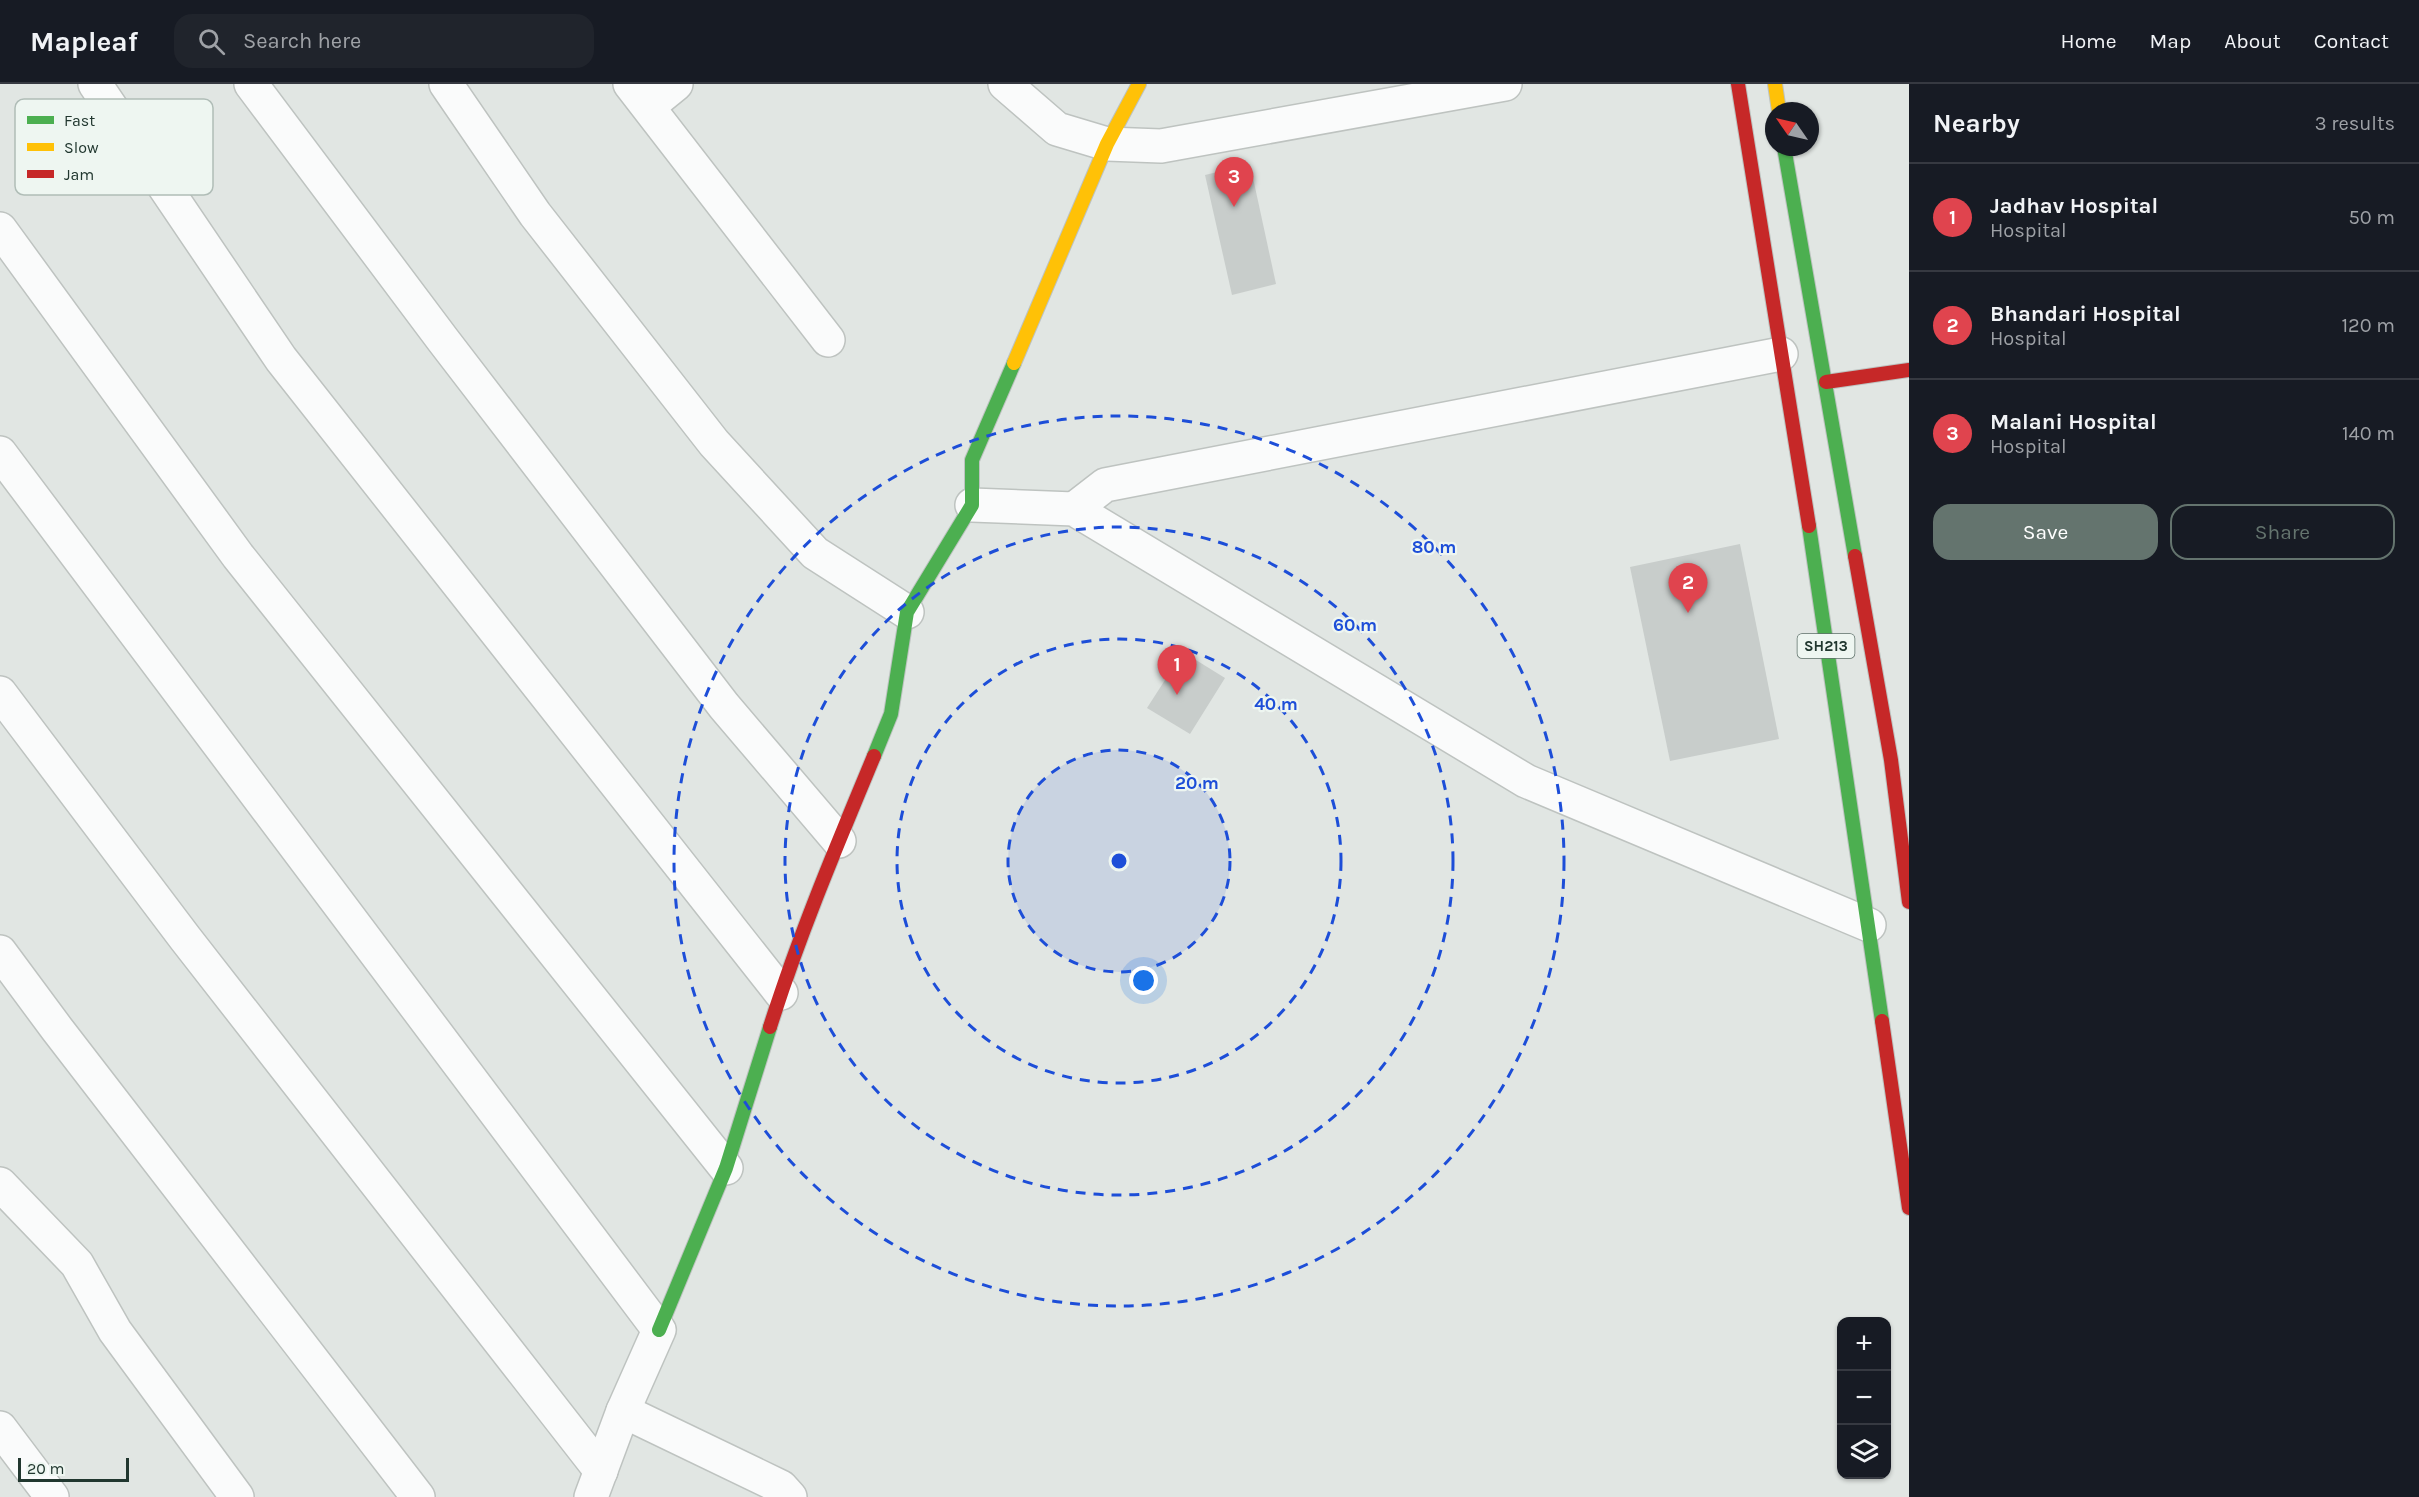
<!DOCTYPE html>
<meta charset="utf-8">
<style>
:root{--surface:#171b24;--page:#20242c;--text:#f1f3f6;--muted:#9ea1a6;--line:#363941;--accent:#64746e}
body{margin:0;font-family:Karla,sans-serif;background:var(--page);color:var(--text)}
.controls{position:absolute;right:18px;bottom:18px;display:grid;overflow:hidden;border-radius:12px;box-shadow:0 2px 4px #0004}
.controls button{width:54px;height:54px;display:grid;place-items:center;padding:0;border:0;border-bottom:2px solid var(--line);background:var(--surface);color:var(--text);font:30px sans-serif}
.compass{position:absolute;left:1765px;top:18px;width:54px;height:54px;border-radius:50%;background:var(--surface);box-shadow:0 2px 4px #0004;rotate:304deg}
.scale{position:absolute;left:18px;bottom:15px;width:111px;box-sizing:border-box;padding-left:6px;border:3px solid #21372f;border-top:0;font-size:16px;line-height:21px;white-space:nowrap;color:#21372f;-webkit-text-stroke:4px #eef6f1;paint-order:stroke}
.you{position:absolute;left:1144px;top:897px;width:21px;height:21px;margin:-15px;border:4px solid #fff;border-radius:50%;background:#1a73e8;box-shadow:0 0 0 9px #1a73e833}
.badge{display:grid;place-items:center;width:39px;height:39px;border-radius:50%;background:var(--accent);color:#fff;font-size:20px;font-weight:700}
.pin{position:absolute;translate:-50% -50px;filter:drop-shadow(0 2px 3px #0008)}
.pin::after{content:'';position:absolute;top:32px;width:21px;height:18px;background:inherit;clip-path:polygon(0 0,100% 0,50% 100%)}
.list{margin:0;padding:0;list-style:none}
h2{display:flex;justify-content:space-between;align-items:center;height:78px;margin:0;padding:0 24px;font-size:26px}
h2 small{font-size:20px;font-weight:400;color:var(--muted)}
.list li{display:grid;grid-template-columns:39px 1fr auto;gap:18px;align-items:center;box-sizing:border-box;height:108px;padding:0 24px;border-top:2px solid var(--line)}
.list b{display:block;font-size:22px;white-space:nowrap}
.list p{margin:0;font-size:20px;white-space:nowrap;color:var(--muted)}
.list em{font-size:20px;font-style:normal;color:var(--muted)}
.actions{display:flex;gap:12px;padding:18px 24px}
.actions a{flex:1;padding:14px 0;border:2px solid var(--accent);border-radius:18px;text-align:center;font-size:21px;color:var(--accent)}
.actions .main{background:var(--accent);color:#fff}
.icon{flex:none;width:33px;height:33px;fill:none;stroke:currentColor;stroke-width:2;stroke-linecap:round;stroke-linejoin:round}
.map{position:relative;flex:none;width:1909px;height:1413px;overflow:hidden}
header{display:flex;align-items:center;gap:36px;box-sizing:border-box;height:84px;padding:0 30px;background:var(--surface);border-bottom:2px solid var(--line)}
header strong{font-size:28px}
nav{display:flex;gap:33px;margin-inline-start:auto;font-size:21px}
.search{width:420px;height:54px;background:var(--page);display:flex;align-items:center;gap:15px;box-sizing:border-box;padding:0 21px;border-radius:18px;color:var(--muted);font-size:22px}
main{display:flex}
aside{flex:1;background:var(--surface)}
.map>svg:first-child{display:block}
.building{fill:#c8cdcb}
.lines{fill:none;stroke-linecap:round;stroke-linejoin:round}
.street-casing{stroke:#bec3c0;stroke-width:36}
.fast-casing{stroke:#bdc3c0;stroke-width:16}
.slow-casing{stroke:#bdc3c0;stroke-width:16}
.jam-casing{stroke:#bdc3c0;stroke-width:16}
.street{stroke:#fafbfb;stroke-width:33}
.fast{stroke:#4caf50;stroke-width:14}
.slow{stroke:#ffc107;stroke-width:14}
.jam{stroke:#c62828;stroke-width:14}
.ring{fill:none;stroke:#1d4ed8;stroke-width:3;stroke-dasharray:10 8}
.labels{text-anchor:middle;stroke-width:4.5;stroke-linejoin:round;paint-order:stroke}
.shield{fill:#eef6f1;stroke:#5e7069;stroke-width:1.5}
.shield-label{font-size:15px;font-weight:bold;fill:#21372f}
.key{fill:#eef6f1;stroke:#b0bdb7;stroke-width:1.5}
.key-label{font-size:16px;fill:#21372f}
.centre{fill:#1d4ed8;stroke:#eef6f1;stroke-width:3}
.ring-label{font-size:18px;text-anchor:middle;font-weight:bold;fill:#1d4ed8;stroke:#eef6f1;stroke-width:4.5;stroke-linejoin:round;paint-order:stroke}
</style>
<header>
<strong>Mapleaf</strong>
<div class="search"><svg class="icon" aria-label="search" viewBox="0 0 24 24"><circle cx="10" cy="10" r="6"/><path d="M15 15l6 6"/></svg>Search here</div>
<nav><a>Home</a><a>Map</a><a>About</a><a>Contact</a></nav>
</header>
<main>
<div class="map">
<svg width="1909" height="1413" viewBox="0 0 1909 1413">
<rect width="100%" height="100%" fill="#e1e6e3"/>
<g class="building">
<path d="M1250 80 1276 200 1232 211 1205 91Z"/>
<path d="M1740 460 1779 655 1670 677 1630 483Z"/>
<path d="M1183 568 1225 594 1190 650 1147 624Z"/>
</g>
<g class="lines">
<defs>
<g id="street">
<path d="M95 0 281 275 781 909"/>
<path d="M251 0 443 256 724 622 839 757"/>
<path d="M446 0 535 130 714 359 815 469 907 528"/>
<path d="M630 0 828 256"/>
<path d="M1005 0 1057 45 1107 60 1161 62 1505 0"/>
<path d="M649 22 676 0"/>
<path d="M0 145 238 472 726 1084"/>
<path d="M0 369 659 1246 623 1327 591 1413"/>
<path d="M972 421 1074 425 1526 697 1869 841"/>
<path d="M1074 425 1105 401 1781 270"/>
<path d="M0 609 185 854 601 1387"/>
<path d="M0 868 57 945 418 1413"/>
<path d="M0 1100 77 1180 115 1247 237 1413"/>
<path d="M623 1327 781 1403 790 1413"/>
<path d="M0 1344 52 1413"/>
</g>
<g id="fast">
<path d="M1784 63 1855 472"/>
<path d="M1809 442 1882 937"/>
<path d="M874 672 891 630 907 528 972 421V376L1014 279"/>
<path d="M659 1246 726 1084 770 943"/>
</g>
<g id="slow">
<path d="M1775 0 1779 27"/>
<path d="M1014 279 1107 60 1139 0"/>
</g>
<g id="jam">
<path d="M1738 0 1809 442"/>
<path d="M1826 298 1909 286"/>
<path d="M1855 472 1891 676 1909 818"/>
<path d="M1882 937 1909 1124"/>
<path d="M770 943C799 851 837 761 874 672"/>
</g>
</defs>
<use href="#street" class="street-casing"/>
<use href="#fast" class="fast-casing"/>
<use href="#slow" class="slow-casing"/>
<use href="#jam" class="jam-casing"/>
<use href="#street" class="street"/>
<use href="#fast" class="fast"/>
<use href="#slow" class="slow"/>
<use href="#jam" class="jam"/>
</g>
<circle cx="1119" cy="777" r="111" fill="#1d4ed8" fill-opacity=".12"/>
<g class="ring">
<circle cx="1119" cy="777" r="111"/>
<circle cx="1119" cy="777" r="222"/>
<circle cx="1119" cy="777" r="334"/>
<circle cx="1119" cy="777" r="445"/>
</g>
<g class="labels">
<rect class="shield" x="1797.5" y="550" width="57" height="24" rx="4.5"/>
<g class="shield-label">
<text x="1826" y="567">SH213</text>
</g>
</g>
<rect x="15" y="15" width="198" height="96" rx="9" class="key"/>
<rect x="27" y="32" width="27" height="8" fill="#4caf50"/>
<rect x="27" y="59" width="27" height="8" fill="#ffc107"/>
<rect x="27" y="86" width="27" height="8" fill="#c62828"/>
<g class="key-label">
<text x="64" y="42">Fast</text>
<text x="64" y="69">Slow</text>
<text x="64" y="96">Jam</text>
</g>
<circle cx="1119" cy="777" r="9" class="centre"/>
<g class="ring-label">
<text x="1434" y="469">80 m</text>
<text x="1355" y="547">60 m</text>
<text x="1276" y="626">40 m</text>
<text x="1197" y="705">20 m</text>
</g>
</svg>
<div class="controls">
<button>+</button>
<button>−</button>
<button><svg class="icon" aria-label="layers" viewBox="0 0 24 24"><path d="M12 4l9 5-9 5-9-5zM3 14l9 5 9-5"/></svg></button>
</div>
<svg class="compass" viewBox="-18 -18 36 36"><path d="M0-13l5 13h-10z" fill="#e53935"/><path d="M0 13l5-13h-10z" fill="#9ea1a6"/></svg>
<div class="scale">20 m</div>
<div class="you"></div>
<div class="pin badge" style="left:1177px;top:611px;background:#e0444e">1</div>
<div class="pin badge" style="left:1688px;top:529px;background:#e0444e">2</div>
<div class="pin badge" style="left:1234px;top:123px;background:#e0444e">3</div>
</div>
<aside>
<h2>Nearby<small>3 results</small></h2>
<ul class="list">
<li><span class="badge" style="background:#e0444e">1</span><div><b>Jadhav Hospital</b><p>Hospital</p></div><em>50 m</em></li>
<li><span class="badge" style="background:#e0444e">2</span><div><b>Bhandari Hospital</b><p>Hospital</p></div><em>120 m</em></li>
<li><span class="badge" style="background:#e0444e">3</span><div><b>Malani Hospital</b><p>Hospital</p></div><em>140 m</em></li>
</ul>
<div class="actions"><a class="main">Save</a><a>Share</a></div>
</aside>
</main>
